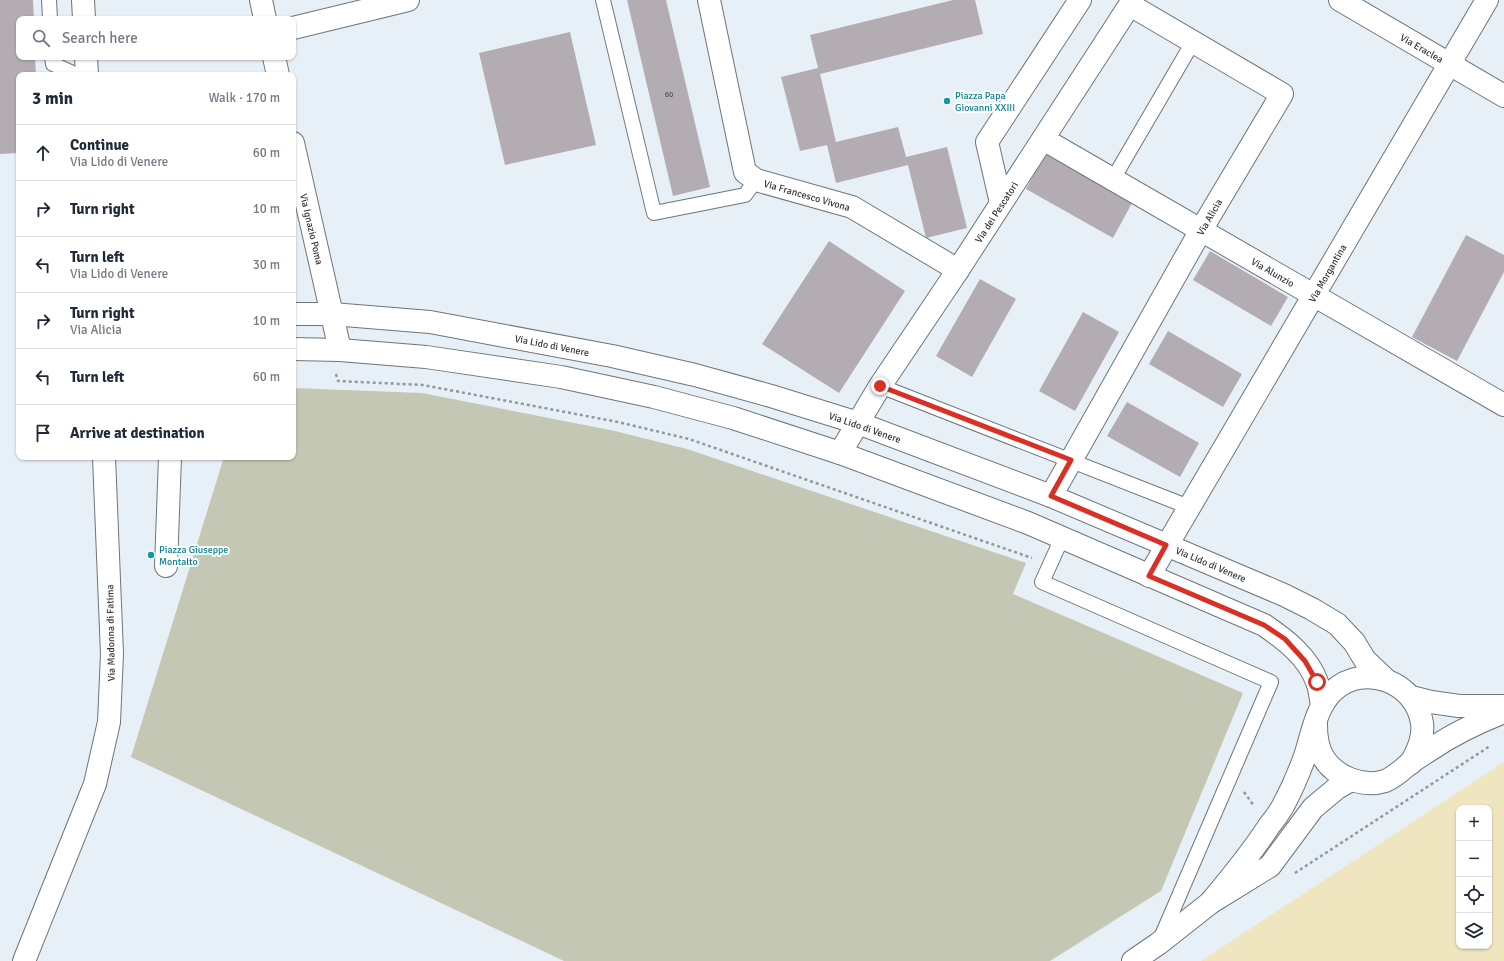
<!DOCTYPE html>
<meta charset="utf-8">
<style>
:root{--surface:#fff;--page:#f2f2f3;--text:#1f2937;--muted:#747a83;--line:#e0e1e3}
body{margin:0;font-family:Signika,sans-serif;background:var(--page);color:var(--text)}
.controls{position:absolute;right:12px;bottom:12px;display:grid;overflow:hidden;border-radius:8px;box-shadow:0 1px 3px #0004}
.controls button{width:36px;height:36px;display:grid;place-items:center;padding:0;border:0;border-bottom:1px solid var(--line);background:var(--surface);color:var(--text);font:20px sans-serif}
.stop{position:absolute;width:12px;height:12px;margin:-9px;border:3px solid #d93025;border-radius:50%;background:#fff}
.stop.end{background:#d93025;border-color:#fff;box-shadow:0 1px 4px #0008}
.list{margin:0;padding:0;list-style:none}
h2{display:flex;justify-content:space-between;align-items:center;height:52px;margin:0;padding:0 16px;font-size:17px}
h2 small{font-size:13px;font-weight:400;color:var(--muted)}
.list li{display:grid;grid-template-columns:26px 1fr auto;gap:12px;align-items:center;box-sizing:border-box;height:56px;padding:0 16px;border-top:1px solid var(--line)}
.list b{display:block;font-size:15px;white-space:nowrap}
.list p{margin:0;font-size:13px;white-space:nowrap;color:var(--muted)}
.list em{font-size:13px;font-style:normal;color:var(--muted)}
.icon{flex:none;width:22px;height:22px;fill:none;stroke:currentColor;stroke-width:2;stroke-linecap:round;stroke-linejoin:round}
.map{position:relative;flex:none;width:1504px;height:961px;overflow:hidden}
.search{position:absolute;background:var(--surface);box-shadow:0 1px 3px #0004;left:16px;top:16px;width:280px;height:44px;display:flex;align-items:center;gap:10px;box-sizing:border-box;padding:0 14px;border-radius:8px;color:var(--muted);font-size:15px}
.panel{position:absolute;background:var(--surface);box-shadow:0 1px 3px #0004;left:16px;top:72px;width:280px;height:388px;border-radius:8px}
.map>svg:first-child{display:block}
.green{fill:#c4c7b3}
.sand{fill:#efe6c0;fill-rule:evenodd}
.building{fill:#b4acb3}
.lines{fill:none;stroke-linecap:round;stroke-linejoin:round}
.service-casing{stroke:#6d757b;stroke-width:16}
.minor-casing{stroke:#6d757b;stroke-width:24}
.tertiary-casing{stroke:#6d757b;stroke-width:24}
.secondary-casing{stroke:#6d757b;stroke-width:24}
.path{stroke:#91979c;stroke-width:2.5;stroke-dasharray:3 3;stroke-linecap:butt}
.service{stroke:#fff;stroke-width:14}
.minor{stroke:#fff;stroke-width:22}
.tertiary{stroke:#fff;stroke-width:22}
.secondary{stroke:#fff;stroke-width:22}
.route{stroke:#d93025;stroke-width:5}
.culture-dot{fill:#0f9aa8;stroke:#fff;stroke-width:1.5}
.labels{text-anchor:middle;stroke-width:4;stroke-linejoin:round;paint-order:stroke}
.number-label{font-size:8px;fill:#545458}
.street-label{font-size:10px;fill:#34373a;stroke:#fff}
.culture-label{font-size:10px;fill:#0d838f;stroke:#fff;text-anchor:start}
</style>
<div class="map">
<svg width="1504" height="961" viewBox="0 0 1504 961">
<rect width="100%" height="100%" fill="#e8f0f7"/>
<path class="green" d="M293 388 422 393 615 431 687 449 1026 563 1013 594 1243 693 1161 891 1050 961H564L131 757 224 457H293Z"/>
<path class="sand" d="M1504 762V961H1201ZM1459 808H1489V946H1459Z"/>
<g class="building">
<path d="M0 0H33L34 19H19V57H35L36 75H19V153L0 154Z"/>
<path d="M627 0H666L710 187 673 196Z"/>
<path d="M953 0H975L983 34 820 74 836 142 898 127 906 157 947 147 967 228 926 238 908 165 836 183 827 145 800 151 781 77 818 68 810 35Z"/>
<path d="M570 32 596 145 505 165 479 53Z"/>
<path d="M1045 154 1132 203 1113 238 1026 189Z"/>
<path d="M1466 235 1504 255V272L1457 361 1412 337Z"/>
<path d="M829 241 905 291 839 393 762 344Z"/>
<path d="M1210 251 1288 297 1271 326 1193 280Z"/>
<path d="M980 279 1016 299 972 377 936 356Z"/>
<path d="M1083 312 1119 332 1075 411 1039 391Z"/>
<path d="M1168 331 1242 374 1223 407 1149 364Z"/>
<path d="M1127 402 1199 443 1180 477 1107 436Z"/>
</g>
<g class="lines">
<defs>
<g id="service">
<path d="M49 0 50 19"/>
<path d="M603 0 654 213 745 195 756 180"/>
<path d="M52 57 53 64 77 75"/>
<path d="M1113 179 1193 42"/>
<path d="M880 386 1189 507"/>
<path d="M1062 538 1042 582 1271 682 1160 940"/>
</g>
<g id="minor">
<path d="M261 0 265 19"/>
<path d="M709 0 745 172 756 180 852 207 958 270"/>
<path d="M1340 0 1504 96"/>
<path d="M293 28 408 0"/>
<path d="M274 57 278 75"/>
<path d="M1043 139 1504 405"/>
<path d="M293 143 340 350"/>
<path d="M1001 203 987 142 1080 0"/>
<path d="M840 453 880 386 958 270 1133 0"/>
<path d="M1051 496 1201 230 1282 94 1130 5"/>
<path d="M166 566 170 457"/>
<path d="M1149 576 1487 0"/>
</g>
<g id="tertiary">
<path d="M83 0 84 19"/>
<path d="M86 57 87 75"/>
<path d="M293 314H332L430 322 612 356 695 375 771 396 858 423 1051 496 1284 595 1312 609 1337 624 1354 642 1365 660 1385 679"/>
<path d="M293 349 340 350 426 357 561 377 654 397 733 418 840 453 1028 523 1264 625C1286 640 1308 657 1317 682 1320 689 1320 697 1322 704"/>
<path d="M24 961 95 784 109 722 112 654 104 457"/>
</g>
<g id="secondary">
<path d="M1411 697 1431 702 1459 706H1504"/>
<path d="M1316 725C1316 736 1317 747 1323 757 1335 777 1363 788 1385 781 1395 777 1402 770 1410 763 1417 758 1425 753 1433 748 1455 733 1479 722 1504 712"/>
<path d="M1210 903C1231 878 1251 854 1269 826 1274 820 1279 813 1283 806 1291 791 1299 773 1305 756 1312 735 1316 707 1333 691 1364 662 1416 682 1422 723 1424 737 1418 750 1411 763"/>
<path d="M1133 961 1158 944 1210 903 1270 866 1313 808 1337 788 1351 780"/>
</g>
</defs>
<use href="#service" class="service-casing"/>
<use href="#minor" class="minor-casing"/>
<use href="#tertiary" class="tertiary-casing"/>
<use href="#secondary" class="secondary-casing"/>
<g class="path">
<path d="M336 374 338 381 423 385 618 422 689 439 1032 558"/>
<path d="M1244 792 1254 806"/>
<path d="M1295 873 1490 746"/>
</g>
<use href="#service" class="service"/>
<use href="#minor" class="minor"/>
<use href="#tertiary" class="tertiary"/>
<use href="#secondary" class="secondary"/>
</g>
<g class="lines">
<path class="route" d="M880 386 1071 460 1051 496 1166 545 1149 576 1264 625 1285 639 1305 661 1317 682"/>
</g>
<g class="culture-dot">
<circle cx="947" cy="101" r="4"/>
<circle cx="151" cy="555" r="4"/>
</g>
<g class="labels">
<g class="number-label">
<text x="669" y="97">60</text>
</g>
<g class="street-label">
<text transform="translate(1422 48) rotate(30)" y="4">Via Eraclea</text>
<text transform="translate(807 195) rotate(16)" y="4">Via Francesco Vivona</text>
<text transform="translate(996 212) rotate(-57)" y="4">Via dei Pescatori</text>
<text transform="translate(1209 217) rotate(-60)" y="4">Via Alicia</text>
<text transform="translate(312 229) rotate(77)" y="4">Via Ignazio Poma</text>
<text transform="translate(1273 272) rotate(30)" y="4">Via Alunzio</text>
<text transform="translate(1327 273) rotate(-60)" y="4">Via Morgantina</text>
<text transform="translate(552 345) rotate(11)" y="4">Via Lido di Venere</text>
<text transform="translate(865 427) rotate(19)" y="4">Via Lido di Venere</text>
<text transform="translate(1211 564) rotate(23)" y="4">Via Lido di Venere</text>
<text transform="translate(110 633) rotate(-91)" y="4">Via Madonna di Fatima</text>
</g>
<g class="culture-label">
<text x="955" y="99">Piazza Papa<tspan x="955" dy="12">Giovanni XXIII</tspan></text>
<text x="159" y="553">Piazza Giuseppe<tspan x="159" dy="12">Montalto</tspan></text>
</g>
</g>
</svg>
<div class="controls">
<button>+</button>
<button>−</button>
<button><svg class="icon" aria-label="locate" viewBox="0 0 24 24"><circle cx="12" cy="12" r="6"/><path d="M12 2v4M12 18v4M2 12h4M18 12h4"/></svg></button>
<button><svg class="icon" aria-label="layers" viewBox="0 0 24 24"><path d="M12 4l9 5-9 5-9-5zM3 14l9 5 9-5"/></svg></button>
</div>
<div class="stop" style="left:1317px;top:682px"></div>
<div class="stop end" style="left:880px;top:386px"></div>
<div class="search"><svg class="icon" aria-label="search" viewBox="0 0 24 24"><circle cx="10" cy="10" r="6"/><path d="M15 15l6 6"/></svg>Search here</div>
<section class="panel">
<h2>3 min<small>Walk · 170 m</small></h2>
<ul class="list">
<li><svg class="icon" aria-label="ahead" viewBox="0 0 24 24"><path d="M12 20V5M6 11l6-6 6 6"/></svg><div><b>Continue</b><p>Via Lido di Venere</p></div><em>60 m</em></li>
<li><svg class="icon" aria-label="right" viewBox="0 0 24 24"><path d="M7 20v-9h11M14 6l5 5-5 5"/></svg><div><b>Turn right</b></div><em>10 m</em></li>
<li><svg class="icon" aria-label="left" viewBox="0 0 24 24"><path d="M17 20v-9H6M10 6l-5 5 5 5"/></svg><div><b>Turn left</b><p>Via Lido di Venere</p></div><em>30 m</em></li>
<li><svg class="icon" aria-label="right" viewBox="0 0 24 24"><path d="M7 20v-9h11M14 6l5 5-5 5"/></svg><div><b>Turn right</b><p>Via Alicia</p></div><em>10 m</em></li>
<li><svg class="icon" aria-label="left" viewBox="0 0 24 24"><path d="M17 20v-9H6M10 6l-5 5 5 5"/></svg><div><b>Turn left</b></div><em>60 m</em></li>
<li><svg class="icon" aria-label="arrive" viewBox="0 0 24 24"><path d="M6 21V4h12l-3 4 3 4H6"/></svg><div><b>Arrive at destination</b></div></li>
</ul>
</section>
</div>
